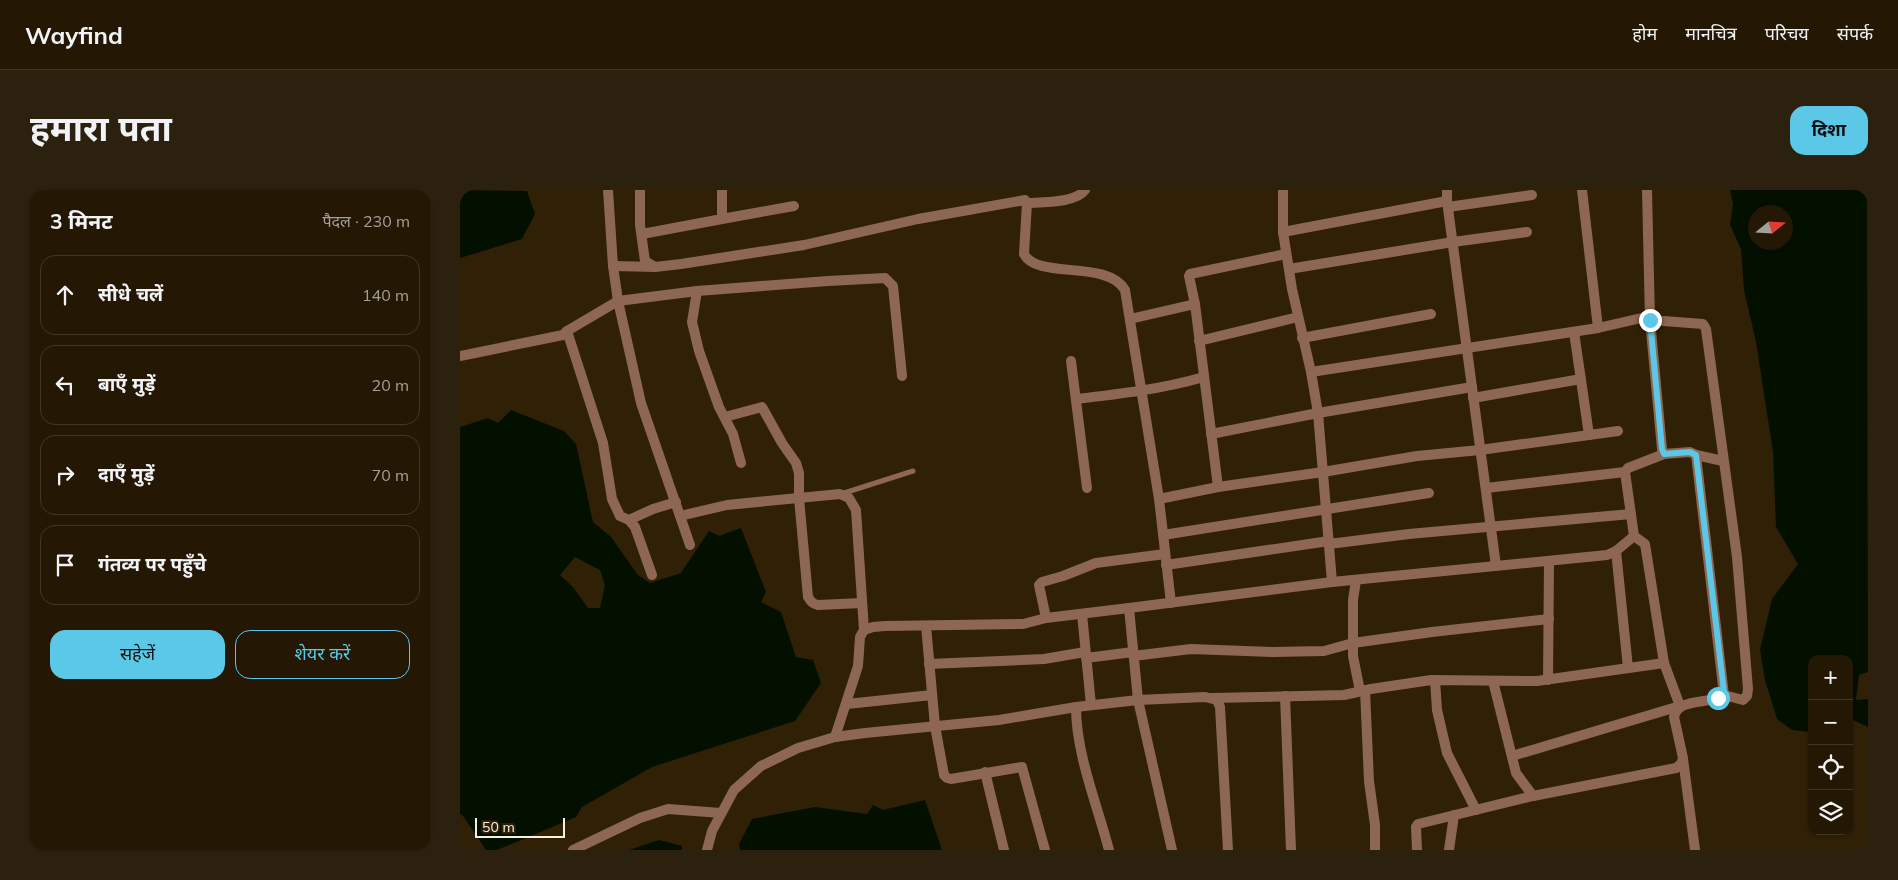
<!DOCTYPE html>
<html lang="hi">
<meta charset="utf-8">
<style>
:root{--surface:#241804;--page:#2c210e;--text:#f1f3f6;--muted:#a3a09a;--line:#413726;--accent:#5ac8e6}
body{margin:0;font-family:Mulish,"Noto Sans Devanagari",sans-serif;background:var(--page);color:var(--text)}
.controls{position:absolute;right:15px;bottom:15px;display:grid;overflow:hidden;border-radius:10px;box-shadow:0 1px 4px #0004}
.controls button{width:45px;height:45px;display:grid;place-items:center;padding:0;border:0;border-bottom:1px solid var(--line);background:var(--surface);color:var(--text);font:25px sans-serif}
.compass{position:absolute;left:1288px;top:15px;width:45px;height:45px;border-radius:50%;background:var(--surface);box-shadow:0 1px 4px #0004;rotate:72deg}
.scale{position:absolute;left:15px;bottom:12px;width:90px;box-sizing:border-box;padding-left:5px;border:2px solid #f8eedf;border-top:0;font-size:14px;line-height:18px;white-space:nowrap;color:#f8eedf;-webkit-text-stroke:4px #302006;paint-order:stroke}
.stop{position:absolute;width:15px;height:15px;margin:-11px;border:4px solid #5ac8e6;border-radius:50%;background:#fff}
.stop.end{background:#5ac8e6;border-color:#fff;box-shadow:0 1px 5px #0008}
.list{margin:0;padding:0;list-style:none}
h2{display:flex;justify-content:space-between;align-items:center;height:65px;margin:0;padding:0 20px;font-size:21px}
h2 small{font-size:16px;font-weight:400;color:var(--muted)}
.list li{display:grid;grid-template-columns:32px 1fr auto;gap:15px;align-items:center;box-sizing:border-box;height:80px;margin:0 10px 10px;padding:0 10px;border:1px solid var(--line);border-radius:15px}
.list b{display:block;font-size:19px;white-space:nowrap}
.list em{font-size:16px;font-style:normal;color:var(--muted)}
.actions{display:flex;gap:10px;padding:15px 20px}
.actions a{flex:1;padding:11px 0;border:1px solid var(--accent);border-radius:15px;text-align:center;font-size:18px;color:var(--accent)}
.actions .main{background:var(--accent);color:#111}
.icon{flex:none;width:28px;height:28px;fill:none;stroke:currentColor;stroke-width:2;stroke-linecap:round;stroke-linejoin:round}
.map{position:relative;flex:none;width:1408px;height:660px;overflow:hidden;border-radius:15px}
header{display:flex;align-items:center;gap:30px;box-sizing:border-box;height:70px;padding:0 25px;background:var(--surface);border-bottom:1px solid var(--line)}
header strong{font-size:24px}
nav{display:flex;gap:28px;margin-inline-start:auto;font-size:18px}
.intro{display:flex;align-items:center;justify-content:space-between;box-sizing:border-box;height:120px;padding:0 30px}
h1{margin:0;font-size:35px}
.button{padding:12px 22px;border-radius:15px;background:var(--accent);color:#111;font-size:18px;font-weight:700}
main{display:flex;gap:30px;padding:0 30px}
aside{flex:1;background:var(--surface);border-radius:15px;box-shadow:0 1px 4px #0004}
.map>svg:first-child{display:block}
.water{fill:#031000;fill-rule:evenodd}
.lines{fill:none;stroke-linecap:round;stroke-linejoin:round}
.lane{stroke:#8d6753;stroke-width:5}
.street{stroke:#8d6753;stroke-width:10}
.route{stroke:#5ac8e6;stroke-width:6}
</style>
<header>
<strong>Wayfind</strong>
<nav><a>होम</a><a>मानचित्र</a><a>परिचय</a><a>संपर्क</a></nav>
</header>
<div class="intro"><h1>हमारा पता</h1><a class="button">दिशा</a></div>
<main>
<aside>
<h2>3 मिनट<small>पैदल · 230 m</small></h2>
<ul class="list">
<li><svg class="icon" aria-label="ahead" viewBox="0 0 24 24"><path d="M12 20V5M6 11l6-6 6 6"/></svg><div><b>सीधे चलें</b></div><em>140 m</em></li>
<li><svg class="icon" aria-label="left" viewBox="0 0 24 24"><path d="M17 20v-9H6M10 6l-5 5 5 5"/></svg><div><b>बाएँ मुड़ें</b></div><em>20 m</em></li>
<li><svg class="icon" aria-label="right" viewBox="0 0 24 24"><path d="M7 20v-9h11M14 6l5 5-5 5"/></svg><div><b>दाएँ मुड़ें</b></div><em>70 m</em></li>
<li><svg class="icon" aria-label="arrive" viewBox="0 0 24 24"><path d="M6 21V4h12l-3 4 3 4H6"/></svg><div><b>गंतव्य पर पहुँचे</b></div></li>
</ul>
<div class="actions"><a class="main">सहेजें</a><a>शेयर करें</a></div>
</aside>
<div class="map">
<svg width="1408" height="660" viewBox="0 0 1408 660">
<rect width="100%" height="100%" fill="#302006"/>
<g class="water">
<path d="M0 0 67 1 75 24 62 49 0 68Z"/>
<path d="M1270 0H1407L1408 482 1399 485 1396 510 1408 509V537L1389 528V469H1352V542L1332 540 1317 529 1305 490 1300 460 1312 409 1338 374 1316 337 1313 262 1296 152 1284 100 1281 59 1270 35 1273 14ZM1296 22H1326V52H1296Z"/>
<path d="M51 220 104 241 116 254 133 332 151 347 178 385 190 393 221 383 249 341 259 346 281 338 306 402 301 412 321 422 336 467 353 470 361 493 335 531 192 577 122 617 116 627 37 660H26L3 626 0 624V237L28 228 38 233ZM115 367 140 380 145 395 140 418H128L113 397 100 385Z"/>
<path d="M465 610 482 660H280L279 654 292 629 355 617 407 624 413 615 423 620Z"/>
<path d="M199 650 222 656V660H169Z"/>
</g>
<g class="lines">
<path class="lane" d="M381 304 453 281"/>
<g class="street">
<path d="M180 0V35L185 71 195 77"/>
<path d="M823 0V42L832 99 851 182 858 223 872 392"/>
<path d="M987 0V11L1036 376"/>
<path d="M1122 0 1138 138"/>
<path d="M567 13 564 64C577 90 647 69 665 100L699 309 711 413"/>
<path d="M988 17 1072 5"/>
<path d="M262 29 334 16"/>
<path d="M823 42 987 11"/>
<path d="M182 44 262 29V0"/>
<path d="M153 76 195 77 221 74 344 55 458 29 565 10 567 13C583 12 616 13 625 0"/>
<path d="M829 79 993 52 1067 42"/>
<path d="M237 101 232 132 239 161 259 217 273 244 281 273"/>
<path d="M670 129 735 114"/>
<path d="M1190 130 1243 134 1246 139 1277 367 1288 499 1287 506 1283 510 1264 505"/>
<path d="M107 141 143 253 152 309 160 326 169 330 175 337 192 385"/>
<path d="M1114 142 1129 245"/>
<path d="M842 148 971 124"/>
<path d="M739 151 838 127"/>
<path d="M0 166 103 145 107 141 158 111 153 76 148 0"/>
<path d="M611 171 627 298"/>
<path d="M851 182 1138 138 1190 126"/>
<path d="M1013 208 1121 189"/>
<path d="M616 209C660 204 702 199 744 187"/>
<path d="M265 227 302 217 322 253 336 273 339 283V308L348 407C351 412 353 414 358 415L402 413"/>
<path d="M751 244 858 223 1012 197"/>
<path d="M1236 265 1263 271"/>
<path d="M758 297 735 114 729 86 730 84 735 83 826 64"/>
<path d="M1026 298 1165 282"/>
<path d="M699 309 758 297 863 282 957 266 1020 260 1158 241"/>
<path d="M220 326 267 315 380 304 389 308 396 320 404 440"/>
<path d="M169 330 193 319 216 312"/>
<path d="M703 345 969 303"/>
<path d="M869 354 949 344 1171 324"/>
<path d="M230 355 181 213 158 111 237 101 368 91 425 88 433 96 442 186"/>
<path d="M1156 361 1168 478"/>
<path d="M706 375 869 351"/>
<path d="M896 390 893 410V466L900 501"/>
<path d="M622 424 631 515"/>
<path d="M586 428 579 395 582 392 603 386 636 373 705 364"/>
<path d="M466 436 475 536 484 585 487 588 491 589 562 577 585 660"/>
<path d="M673 466 731 459 813 462 864 461 893 453 972 442 1089 429"/>
<path d="M626 468 673 462"/>
<path d="M469 474 584 469 625 462"/>
<path d="M975 490 977 520 987 563 1016 620"/>
<path d="M1088 490 1089 371"/>
<path d="M1033 491 1056 583 1073 606"/>
<path d="M905 500 909 591 915 635V660"/>
<path d="M825 506 831 660"/>
<path d="M752 508 884 505 911 499 971 490 1077 491 1204 473"/>
<path d="M387 514 472 505"/>
<path d="M616 517C616 564 637 614 649 660"/>
<path d="M375 547 398 476 400 447 404 440 413 437 425 436 563 434 586 428 669 418"/>
<path d="M1052 566 1220 516 1204 473 1185 354 1174 346 1165 282 1168 278 1204 264"/>
<path d="M1223 569 1235 660"/>
<path d="M525 582 544 660"/>
<path d="M113 660 180 628 208 619 261 623"/>
<path d="M247 660 252 641 274 600 301 576 338 558 375 547 405 543 539 530 616 517 678 510 712 660"/>
<path d="M768 660 760 517 757 510 745 507 678 510 669 418 872 392 1147 365 1156 361 1174 346"/>
<path d="M957 660 956 637 958 634 1073 606 1216 578 1221 574 1223 568 1214 527C1218 507 1250 515 1264 505L1236 265 1230 262 1204 264 1202 259 1190 130 1187 0"/>
<path d="M989 660 994 625"/>
</g>
</g>
<g class="lines">
<path class="route" d="M1190 130 1202 259 1204 264 1230 262 1236 265 1264 502 1262 507 1258 508"/>
</g>
</svg>
<div class="controls">
<button>+</button>
<button>−</button>
<button><svg class="icon" aria-label="locate" viewBox="0 0 24 24"><circle cx="12" cy="12" r="6"/><path d="M12 2v4M12 18v4M2 12h4M18 12h4"/></svg></button>
<button><svg class="icon" aria-label="layers" viewBox="0 0 24 24"><path d="M12 4l9 5-9 5-9-5zM3 14l9 5 9-5"/></svg></button>
</div>
<svg class="compass" viewBox="-18 -18 36 36"><path d="M0-13l5 13h-10z" fill="#e53935"/><path d="M0 13l5-13h-10z" fill="#a3a09a"/></svg>
<div class="scale">50 m</div>
<div class="stop" style="left:1258px;top:508px"></div>
<div class="stop end" style="left:1190px;top:130px"></div>
</div>
</main>
